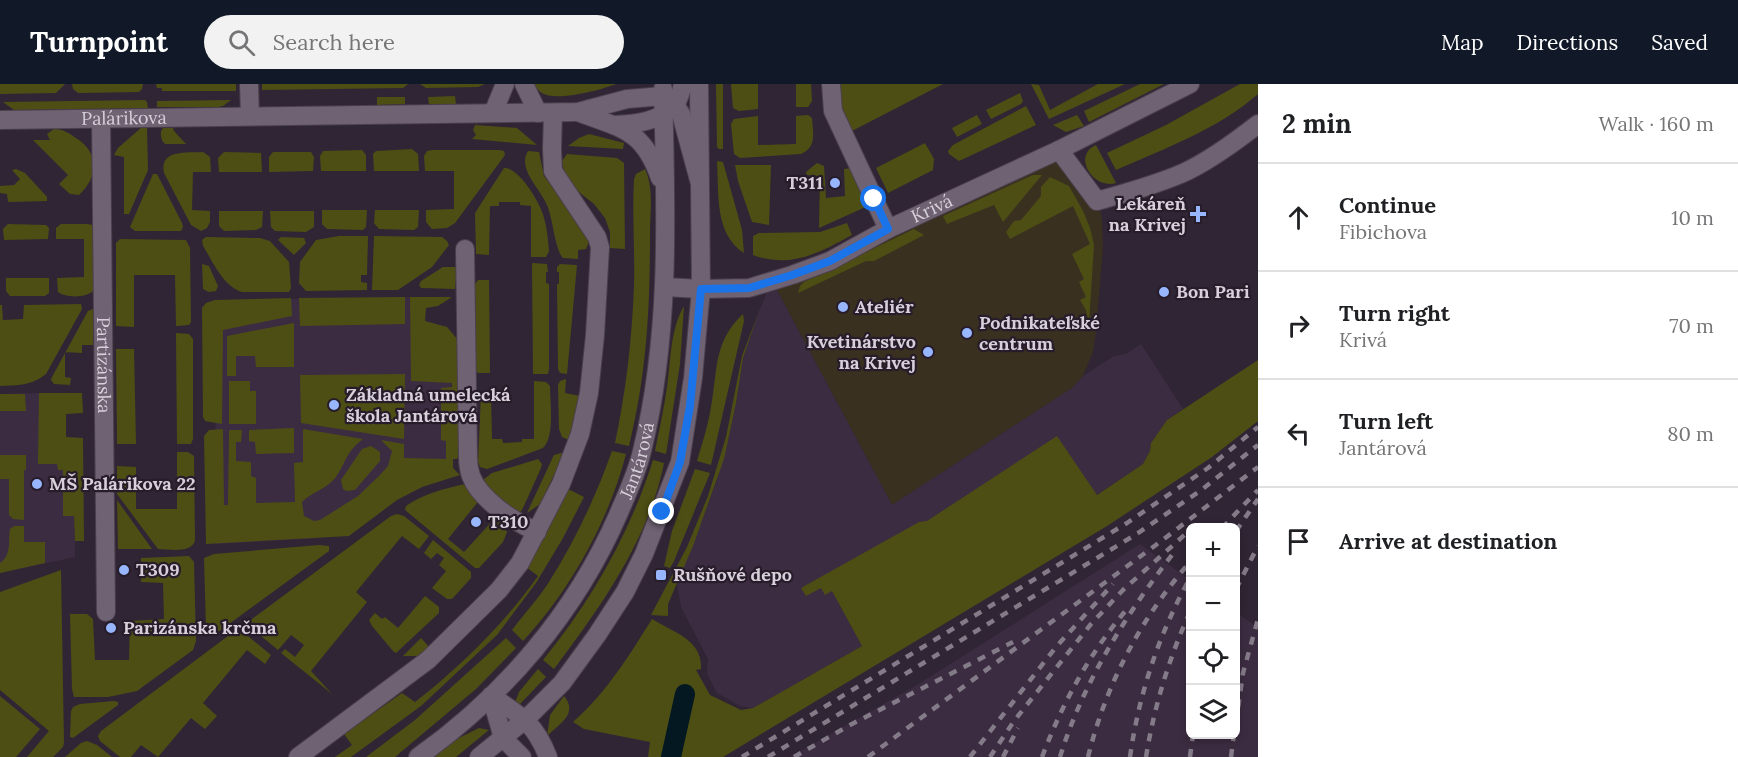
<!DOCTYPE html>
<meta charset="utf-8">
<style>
:root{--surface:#fff;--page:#f2f2f2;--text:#202124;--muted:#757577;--line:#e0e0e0;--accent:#111827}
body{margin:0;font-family:Lora,serif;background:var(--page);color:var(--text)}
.controls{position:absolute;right:18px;bottom:18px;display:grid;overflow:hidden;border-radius:9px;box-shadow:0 3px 9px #0003}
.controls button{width:54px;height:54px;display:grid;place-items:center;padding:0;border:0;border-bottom:2px solid var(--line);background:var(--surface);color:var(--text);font:30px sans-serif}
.stop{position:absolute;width:18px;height:18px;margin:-14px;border:4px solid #1a73e8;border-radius:50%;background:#fff}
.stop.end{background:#1a73e8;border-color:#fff;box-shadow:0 2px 6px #0008}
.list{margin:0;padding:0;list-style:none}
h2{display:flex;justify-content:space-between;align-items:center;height:78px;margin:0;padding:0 24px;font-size:26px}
h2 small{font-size:20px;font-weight:400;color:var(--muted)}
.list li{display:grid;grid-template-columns:39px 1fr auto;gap:18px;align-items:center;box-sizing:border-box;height:108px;padding:0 24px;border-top:2px solid var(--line)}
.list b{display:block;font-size:22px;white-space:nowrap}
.list p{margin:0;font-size:20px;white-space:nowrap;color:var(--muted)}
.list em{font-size:20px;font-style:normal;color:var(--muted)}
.icon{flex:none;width:33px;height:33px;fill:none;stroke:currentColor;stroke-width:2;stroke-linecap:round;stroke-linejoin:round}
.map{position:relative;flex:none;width:1258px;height:673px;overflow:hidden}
header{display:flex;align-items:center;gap:36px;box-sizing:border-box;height:84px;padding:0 30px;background:var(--accent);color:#fff}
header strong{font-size:28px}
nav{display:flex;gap:33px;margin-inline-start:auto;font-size:21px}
.search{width:420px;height:54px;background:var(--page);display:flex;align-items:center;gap:15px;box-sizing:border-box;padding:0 21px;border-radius:33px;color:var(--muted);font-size:22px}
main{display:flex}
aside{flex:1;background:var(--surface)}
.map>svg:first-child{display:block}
.commercial{fill:#3a3020}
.built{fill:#3c2c41}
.green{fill:#4d4e14}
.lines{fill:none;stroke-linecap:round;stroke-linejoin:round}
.canal{stroke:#041821;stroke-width:20}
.minor-casing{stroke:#4a404d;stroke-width:20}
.minor{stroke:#6f6273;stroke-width:18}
.rail{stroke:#847b88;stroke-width:4.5;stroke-dasharray:8 8;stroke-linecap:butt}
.route{stroke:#1a73e8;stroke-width:8}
.poi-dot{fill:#97b6fd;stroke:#271c2a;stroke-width:2}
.labels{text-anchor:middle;stroke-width:4.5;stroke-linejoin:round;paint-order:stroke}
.street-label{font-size:18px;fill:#d7d0da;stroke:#271c2a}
.poi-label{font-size:18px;font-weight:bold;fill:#d7d0da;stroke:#271c2a;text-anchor:start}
</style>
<header>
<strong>Turnpoint</strong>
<div class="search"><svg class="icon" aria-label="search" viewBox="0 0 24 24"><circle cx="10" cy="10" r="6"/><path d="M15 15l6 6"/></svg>Search here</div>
<nav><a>Map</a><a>Directions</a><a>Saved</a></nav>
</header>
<main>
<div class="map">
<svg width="1258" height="673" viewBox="0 0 1258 673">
<rect width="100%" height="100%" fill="#302534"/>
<path class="commercial" d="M1059 66 1100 124 1102 137 1103 163 1096 248 1093 268 1083 292 1072 304 892 421 772 197Z"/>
<g class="built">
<path d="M772 197 892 421 1072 304 1083 292 1114 272 1126 270 1141 260 1183 325 1167 336 1151 359 1150 367 1143 380 1096 411 1059 356 832 507 862 562 753 624 740 622 717 609 707 590 708 575 681 523 677 500 717 396 736 319 743 274 759 227Z"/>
<path d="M420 213 419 231 451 267 453 388 320 454 216 460 215 216Z"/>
<path d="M41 309 40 355 74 367 75 473 0 489V310Z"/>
<path d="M1140 460 1190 496V650H1236V528L1258 544V673H790L917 601Z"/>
</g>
<g class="green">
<path d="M0 0H65L56 9 0 10Z"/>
<path d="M72 0H143L142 5 139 8 78 9 73 5Z"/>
<path d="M156 0H236V7H162V4H157Z"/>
<path d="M262 0H408L403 4 262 6Z"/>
<path d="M420 0H485L478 3 426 4Z"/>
<path d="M533 0H616C601 6 559 17 544 10 539 8 537 4 533 0Z"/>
<path d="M716 0H723V65H719L717 63Z"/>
<path d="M731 0H758V25L739 27 733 24Z"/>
<path d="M796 0H811L812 17 808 23H796Z"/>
<path d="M839 0H943L850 48 839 23Z"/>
<path d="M1031 0 1039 1 1050 26 1098 0H1125L1049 35Z"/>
<path d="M1140 0H1164L1089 38 1084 27Z"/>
<path d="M1240 0H1258V10C1217 46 1165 64 1116 86L1107 69 1166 41Z"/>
<path d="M1020 9 1023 17 1021 20 991 35 986 26Z"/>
<path d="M455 12 456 20H429L428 13Z"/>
<path d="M377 13H405V20L377 21Z"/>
<path d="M145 16 147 18 148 24 14 26 3 18Z"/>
<path d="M231 16 223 22 218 23H157V17Z"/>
<path d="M1026 22 1036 41 959 77 949 70 948 67 953 61Z"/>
<path d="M808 31 812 34C813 49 817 63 801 70L740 74 734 70 731 40 734 35 758 32V61L796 60V32Z"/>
<path d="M977 31 982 40 957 53 952 44Z"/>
<path d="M1077 31 1084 42 1066 48 1053 41Z"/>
<path d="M475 41 517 44 537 61 472 55 476 51 473 46Z"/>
<path d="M142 43H147L148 86 129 130H124V73L114 71 118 64Z"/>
<path d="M163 44H173L174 47 186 60H165C161 57 159 48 163 44Z"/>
<path d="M54 45C63 45 69 49 76 54 99 68 99 93 79 111L70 110 59 100 68 91 33 56H50L47 50Z"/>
<path d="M589 50 624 59 623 65 568 62 579 54Z"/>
<path d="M925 59 934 75 933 86 888 109 876 84Z"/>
<path d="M1096 61 1116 99C1094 106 1071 72 1096 61Z"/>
<path d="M412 65 418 70 419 87H374L373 70 376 67Z"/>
<path d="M362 66 366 71V87H321L320 72 323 67Z"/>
<path d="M432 66H499L504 67 505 71 455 139 447 144 432 145 426 138V126L454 125V87H425L424 72 427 67Z"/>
<path d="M528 67 539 68 544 92 569 125 589 157 586 165 578 166V175L563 174C555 166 553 135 547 121 540 104 517 85 528 67Z"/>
<path d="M203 68 210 73 211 88H193L192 126 210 127V138L207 144 201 147 191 141 164 89C159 65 187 69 203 68Z"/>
<path d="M224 68 261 69 262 88H219L218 74Z"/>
<path d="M273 68H311L314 73 313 87 269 88V73Z"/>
<path d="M567 70 617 74 624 79 625 165 610 164V148L605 134 594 120 570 101 565 93 562 77Z"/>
<path d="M717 77 723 78 742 146 744 169C714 150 719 108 717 77Z"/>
<path d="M817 79 824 82 826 114 845 112 844 85 852 84 870 121 819 144 820 92 807 91 806 88Z"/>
<path d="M735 81H771L769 141 752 138 738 97Z"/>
<path d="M504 84C519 83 541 120 544 134 547 144 548 156 549 167L546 173H531V122L520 121V118H499V122H490L489 171 476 170 475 129Z"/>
<path d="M16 85 25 89 47 113V117L8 118 7 110 0 109V102L14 101 20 95 12 86Z"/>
<path d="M645 85C654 105 650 127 650 148 650 224 647 288 629 362L615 359C626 307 632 255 634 202 635 167 632 131 634 95L636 90Z"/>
<path d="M153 90H157L182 139 183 143 181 147H135L130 143Z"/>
<path d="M1033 91H1042L1003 138 994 121 947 140 943 132Z"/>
<path d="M1050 93 1069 102 1083 127 1090 144 1094 161 1089 238 1086 226 1080 216 1086 213 1079 198 1084 195 1072 170 1090 160 1073 122 1010 155 1006 148 1014 137 1021 136 1041 112V103Z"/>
<path d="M322 126H367L366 143 363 146 327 145 322 140Z"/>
<path d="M375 126H419L418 143 414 146 379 145 374 139Z"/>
<path d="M219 127H263L262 143 256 146 224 147 219 142Z"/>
<path d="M270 127H314V143L306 148 275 147 271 143Z"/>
<path d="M847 139 852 151C819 169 790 185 753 171V152L759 149 820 148Z"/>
<path d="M8 140 46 141 49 144 48 155 4 156 3 145Z"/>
<path d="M61 140H87L93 141V207C86 214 66 214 58 208L57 194 84 193V155H56V144Z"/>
<path d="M914 145 924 151 874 177H866L798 209 800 202 804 198Z"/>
<path d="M339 152H368L367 191H361V198L367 199V206L306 207 299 199 300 178 316 156Z"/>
<path d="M374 152 442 153 447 157 449 161 432 183 398 206H372Z"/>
<path d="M206 153 260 154 270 157 289 178 291 204 289 208H242C223 202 213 178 203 162L202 156Z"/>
<path d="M281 153 304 154 306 159 294 171 278 156Z"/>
<path d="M120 155 186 156 190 164 191 238 189 241 176 242 175 191H134V243L116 242V159Z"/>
<path d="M532 179 547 180 548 188H546V199L549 200V285L548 290H533Z"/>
<path d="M202 180 209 182 218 202 216 207 209 208 203 205Z"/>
<path d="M560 180 577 181 567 290 560 289 558 285 557 200H559V188H557V183Z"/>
<path d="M443 183H457L455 205 421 204 419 201 421 197Z"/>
<path d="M6 194H49V209L45 212H10L6 207Z"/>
<path d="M478 196H489L490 289H478L476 287 475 200Z"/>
<path d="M405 213V240L300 242 299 214Z"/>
<path d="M410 213H452L438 222 426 224 425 237 447 243 458 256 460 368 457 375H453V384L460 391 422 403 397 416 349 452 206 460 204 352 209 346 223 345 224 421H228L229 346H242L241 358H236V377L251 378V392L256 394V419L295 418 294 379 303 378V345L363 355C345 369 347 377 336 393 327 405 312 408 302 418L304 432 314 437 320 436 358 412 379 392 388 382 392 367 381 356 404 360V374L446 375V357L441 356V304L452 303V299L411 297Z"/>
<path d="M291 214 292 232 223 246 222 340 205 337 203 333 202 224 206 219 215 216Z"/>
<path d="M81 220 82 225 46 290C31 302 18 301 0 302V221H2L3 236 23 235 24 221Z"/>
<path d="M684 222 680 280 666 370 655 367C659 346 664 325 667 303 671 276 670 246 684 222Z"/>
<path d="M93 225V261H82V269L65 268V293L71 294 70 301 54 300 51 296 52 293 88 227Z"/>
<path d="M759 227 743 274 736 319 724 375 693 462 668 520V532L651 531 687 463 708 412 726 353 742 272Z"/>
<path d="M743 230 744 237 711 381 697 377C702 360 708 342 711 323 718 286 713 258 743 230Z"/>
<path d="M294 239V283H256L255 272H236V292H227V252Z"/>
<path d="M176 249 189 250 193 255V355L191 360H177Z"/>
<path d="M116 265H134L136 360H117Z"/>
<path d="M1258 276V337L1212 373 1107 442 723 673H648L650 658 584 645 573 638C606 609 629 572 652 535 673 548 703 556 701 585L696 586 710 611 741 626 753 624 862 562 832 507 825 511 821 504 806 512 801 504 919 438 927 437 1057 352 1097 411 1143 380 1150 367 1151 359 1167 336Z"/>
<path d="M405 290 404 355 301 339 300 291Z"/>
<path d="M566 295 565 309 580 312V318L569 356 562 353 559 345 558 301 560 297Z"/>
<path d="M229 297H250V307H256V340H229Z"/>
<path d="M534 297 546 298 550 302C550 318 555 353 543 364L487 385 480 383 478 377 481 311H491L492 355H502L503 359 522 358V355H534Z"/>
<path d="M39 309H82L83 329 66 330V353L83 354 84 457H75L74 432H63V386H58L57 380H38Z"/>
<path d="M0 310H25L26 327H0Z"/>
<path d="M294 344V369L256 370 255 358 249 357V346Z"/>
<path d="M371 362 380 368V377L355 406 347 407 343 405 341 396 362 365Z"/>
<path d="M612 367 626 370C609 436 570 507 523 557L512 546C524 530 538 515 549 498 575 457 596 412 612 367Z"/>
<path d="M177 368H188L194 372 195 457C190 470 169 465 158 465L117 410V382L136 383V425H177Z"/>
<path d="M565 368 540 420 527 429 552 375 554 371Z"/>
<path d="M0 371H26V386H24V436L13 435 9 431V395H0Z"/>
<path d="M538 375 542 380 541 384 523 424 520 429 507 428 484 397V395L492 389Z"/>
<path d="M653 376 664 379C649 455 600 524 554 585L543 576C592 516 630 449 653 376Z"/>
<path d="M695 385 710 389 674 477 670 484 664 482 672 447Z"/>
<path d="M466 400 477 417V419L448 455 464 468 495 434 500 436 507 448 503 458 479 484H475L405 426 406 422C423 410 446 404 466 400Z"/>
<path d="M568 405 584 413 563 454 536 499 497 551 421 622 351 673H335L352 661 344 650 402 609 415 618C461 582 504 540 538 492L526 483Z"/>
<path d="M117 416 152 465H118Z"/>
<path d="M397 430 404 432 429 452 419 465 402 452 356 508 367 518 311 587 332 610 281 569 285 565 295 573 304 561 291 551 278 566 249 542 248 538 391 432Z"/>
<path d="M24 442V458H45V479L0 489V479C12 471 8 457 10 445L14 442Z"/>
<path d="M433 456 471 488V494L452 515H447L432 504 446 487 439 481 444 474 437 469 431 475 424 469Z"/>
<path d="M319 461 329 462V467L218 548H210L206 545 204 474 214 470Z"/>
<path d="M189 472 194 478 196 557 193 566 137 607 108 613H74L72 605 70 530H87L93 535 95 576H129L130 537 164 535 163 499 141 498V474Z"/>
<path d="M61 486 64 659 63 663 53 673H27L49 647 0 606V508Z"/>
<path d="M425 512 439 523V529L396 569 393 567 372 542 369 536 375 529 382 535 385 533 398 544Z"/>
<path d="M236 546 243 548 271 571 265 580 247 566 203 619 217 632 205 645 191 634 158 673 141 661 131 673H120L100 657 98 652 101 647Z"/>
<path d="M421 554 430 564 419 572H403Z"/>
<path d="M506 554 516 564 476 605 395 673H366L415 636Z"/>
<path d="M538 585 546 593 520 620 515 619 519 608Z"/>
<path d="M0 612 40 645 16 673H0Z"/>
<path d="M564 612C579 630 559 640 547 652L550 631Z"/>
<path d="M114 617 118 618V621L73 654 70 653 71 627 73 623 80 620Z"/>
<path d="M479 644 489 646 456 673H434L457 655Z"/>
<path d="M87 657 97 661 112 673H65L81 659Z"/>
</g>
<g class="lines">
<path class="canal" d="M671 673 685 610"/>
<defs>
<g id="minor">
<path d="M249 0 250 32"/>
<path d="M524 0 538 29"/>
<path d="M831 0 833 27 888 145"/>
<path d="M578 28C622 45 643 45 660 94"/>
<path d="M493 29 505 0"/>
<path id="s1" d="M101 35 106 528"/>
<path id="s2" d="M0 36 578 28 627 15 663 12 675 21 681 30 700 100"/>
<path d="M614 41C634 40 659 38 674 22 679 17 681 7 683 0"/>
<path d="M1059 66 1097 117C1126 109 1155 101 1183 89 1209 77 1235 58 1258 40"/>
<path d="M465 165 468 373C468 379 469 386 471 392 480 416 515 438 537 448"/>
<path id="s3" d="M665 203 701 205 749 204 792 191 830 177 888 145 1059 66 1190 0"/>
<path d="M491 612C520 631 535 639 548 673"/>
<path d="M491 612 503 654 522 673"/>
<path d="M298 673 428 576 499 506 520 479 561 400 580 350 589 309 595 251 600 163 597 153 553 87 552 65 553 29"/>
<path id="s4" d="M418 673C505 611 575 529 618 431 627 410 637 389 642 367 671 249 666 126 663 5"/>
<path d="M479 673 526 635 562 599 597 551 625 508 644 470 680 378 693 294 701 205 699 0"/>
</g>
</defs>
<use href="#minor" class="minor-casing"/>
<use href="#minor" class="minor"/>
<g class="rail">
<path d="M1222 444 1258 406"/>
<path d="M1236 447 1258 415"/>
<path d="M1236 505 1258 462"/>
<path d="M1236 639 1243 589 1258 535"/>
<path d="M742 673 1127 439 1208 384 1258 343"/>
<path d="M768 673 1135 451 1200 407 1258 361"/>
<path d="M794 673 850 641 1013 558"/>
<path d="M868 673 1160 458 1258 383"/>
<path d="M970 673 1056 563 1113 500"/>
<path d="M990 673 1014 637 1091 540 1123 506 1190 446"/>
<path d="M1003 673 1018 644"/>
<path d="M1042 673C1063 618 1089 570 1127 525"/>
<path d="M1060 673C1083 598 1127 529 1175 467"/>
<path d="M1088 673C1106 600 1141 534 1190 478"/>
<path d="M1130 673C1139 609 1159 550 1190 494"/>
<path d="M1146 673C1154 623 1169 574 1190 528"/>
<path d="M1190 673 1193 650"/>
<path d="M1231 673 1234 650"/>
</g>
</g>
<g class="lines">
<path class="route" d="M662 428 680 378 690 322 701 205 749 204 792 191 830 177 888 145 874 115"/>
</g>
<g class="poi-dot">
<circle cx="835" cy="99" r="6"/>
<path d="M1195 121h6v6h6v6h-6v6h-6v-6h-6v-6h6z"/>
<circle cx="1164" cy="208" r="6"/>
<circle cx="843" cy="223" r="6"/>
<circle cx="967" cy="249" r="6"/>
<circle cx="928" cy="268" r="6"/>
<circle cx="334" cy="321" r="6"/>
<circle cx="37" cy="400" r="6"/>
<circle cx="476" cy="438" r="6"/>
<circle cx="124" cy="486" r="6"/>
<rect x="655" y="485" width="12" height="12" rx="3"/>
<circle cx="111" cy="544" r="6"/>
</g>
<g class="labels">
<g class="street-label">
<text dy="6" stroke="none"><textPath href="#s2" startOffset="124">Palárikova</textPath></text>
<text dy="6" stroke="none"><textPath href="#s3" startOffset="284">Krivá</textPath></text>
<text dy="6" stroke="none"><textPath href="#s1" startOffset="246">Partizánska</textPath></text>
<text dy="6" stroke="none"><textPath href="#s4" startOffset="376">Jantárová</textPath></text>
</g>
<g class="poi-label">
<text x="823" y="105" text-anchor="end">T311</text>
<text x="1186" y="126" text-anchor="end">Lekáreň<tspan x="1186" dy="21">na Krivej</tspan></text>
<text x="1176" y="214">Bon Pari</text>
<text x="855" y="229">Ateliér</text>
<text x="979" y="245">Podnikateľské<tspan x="979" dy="21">centrum</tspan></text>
<text x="916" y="264" text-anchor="end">Kvetinárstvo<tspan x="916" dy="21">na Krivej</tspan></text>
<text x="346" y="317">Základná umelecká<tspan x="346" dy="21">škola Jantárová</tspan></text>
<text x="49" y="406">MŠ Palárikova 22</text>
<text x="488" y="444">T310</text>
<text x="136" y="492">T309</text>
<text x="673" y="497">Rušňové depo</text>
<text x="123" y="550">Parizánska krčma</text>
</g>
</g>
</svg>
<div class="controls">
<button>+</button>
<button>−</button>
<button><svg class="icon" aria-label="locate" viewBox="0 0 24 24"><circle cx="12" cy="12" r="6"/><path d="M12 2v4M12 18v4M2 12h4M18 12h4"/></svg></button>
<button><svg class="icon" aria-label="layers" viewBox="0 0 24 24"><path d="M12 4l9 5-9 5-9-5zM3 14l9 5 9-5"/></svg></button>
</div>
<div class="stop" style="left:874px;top:115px"></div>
<div class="stop end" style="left:662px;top:428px"></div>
</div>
<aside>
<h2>2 min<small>Walk · 160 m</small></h2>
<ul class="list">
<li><svg class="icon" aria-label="ahead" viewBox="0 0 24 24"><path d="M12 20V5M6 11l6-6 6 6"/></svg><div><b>Continue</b><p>Fibichova</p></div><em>10 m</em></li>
<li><svg class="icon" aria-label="right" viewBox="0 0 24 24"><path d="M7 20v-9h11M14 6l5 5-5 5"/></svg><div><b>Turn right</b><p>Krivá</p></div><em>70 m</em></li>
<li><svg class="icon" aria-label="left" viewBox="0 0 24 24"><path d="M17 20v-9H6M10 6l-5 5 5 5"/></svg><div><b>Turn left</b><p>Jantárová</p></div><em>80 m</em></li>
<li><svg class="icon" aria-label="arrive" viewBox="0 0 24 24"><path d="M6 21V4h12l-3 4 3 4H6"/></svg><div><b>Arrive at destination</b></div></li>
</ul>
</aside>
</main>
